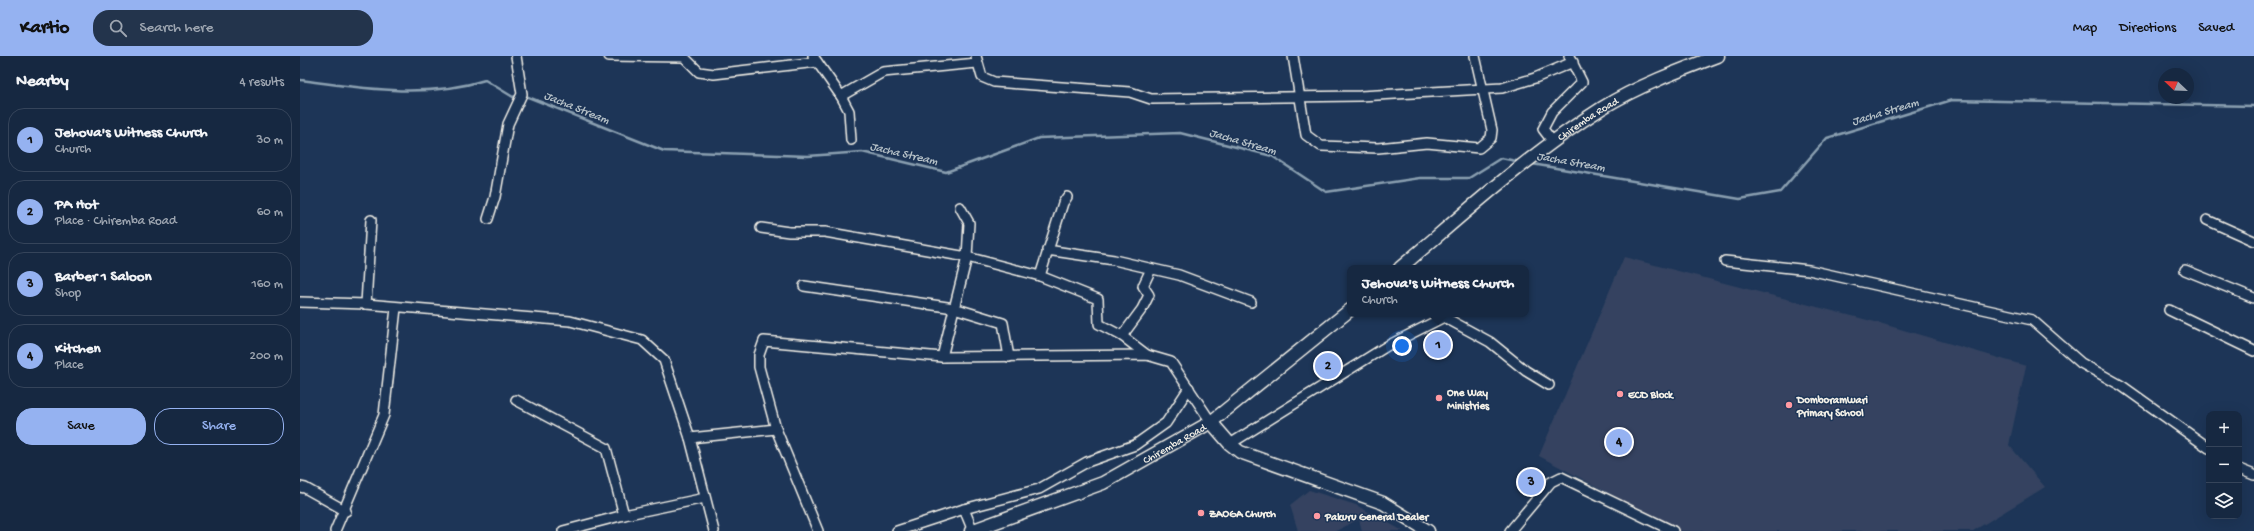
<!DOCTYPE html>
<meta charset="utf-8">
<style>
:root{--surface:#162841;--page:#23344c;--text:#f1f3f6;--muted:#9ea6b1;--line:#35445a;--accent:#95b2f1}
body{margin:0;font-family:"Gochi Hand",sans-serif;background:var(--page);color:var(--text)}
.controls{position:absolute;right:12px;bottom:12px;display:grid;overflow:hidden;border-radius:8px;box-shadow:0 4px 16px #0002}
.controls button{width:36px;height:36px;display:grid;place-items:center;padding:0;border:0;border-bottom:1px solid var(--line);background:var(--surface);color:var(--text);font:20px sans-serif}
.compass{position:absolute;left:1858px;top:12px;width:36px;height:36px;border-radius:50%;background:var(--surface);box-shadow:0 4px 16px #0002;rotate:293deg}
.you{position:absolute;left:1102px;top:290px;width:14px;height:14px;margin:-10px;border:3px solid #fff;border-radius:50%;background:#1a73e8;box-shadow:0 0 0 6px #1a73e833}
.badge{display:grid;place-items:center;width:26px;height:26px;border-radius:50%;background:var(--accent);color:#111;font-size:13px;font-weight:700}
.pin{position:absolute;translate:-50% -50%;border:2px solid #fff;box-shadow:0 1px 4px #0006}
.popup{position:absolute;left:1047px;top:209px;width:182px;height:52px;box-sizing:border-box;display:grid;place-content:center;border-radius:8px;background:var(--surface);filter:drop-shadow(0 1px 3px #0005);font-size:13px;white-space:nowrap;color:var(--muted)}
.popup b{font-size:15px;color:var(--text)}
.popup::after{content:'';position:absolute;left:50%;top:100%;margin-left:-8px;border:8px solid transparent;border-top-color:var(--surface)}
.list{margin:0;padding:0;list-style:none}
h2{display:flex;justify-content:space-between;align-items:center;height:52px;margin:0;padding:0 16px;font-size:17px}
h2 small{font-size:13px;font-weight:400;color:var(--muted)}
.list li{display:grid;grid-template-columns:26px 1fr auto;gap:12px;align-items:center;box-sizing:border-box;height:64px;margin:0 8px 8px;padding:0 8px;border:1px solid var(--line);border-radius:16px}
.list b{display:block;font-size:15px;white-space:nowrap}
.list p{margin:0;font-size:13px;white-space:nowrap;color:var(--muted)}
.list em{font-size:13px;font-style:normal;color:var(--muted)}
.actions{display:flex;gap:8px;padding:12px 16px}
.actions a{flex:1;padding:9px 0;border:1px solid var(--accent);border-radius:16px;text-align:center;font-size:14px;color:var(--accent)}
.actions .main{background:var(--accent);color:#111}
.icon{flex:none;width:22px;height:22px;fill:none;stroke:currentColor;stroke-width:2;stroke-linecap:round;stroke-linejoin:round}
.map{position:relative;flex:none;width:1954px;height:475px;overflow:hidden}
header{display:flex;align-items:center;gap:24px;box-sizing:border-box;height:56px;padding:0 20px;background:var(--accent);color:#111}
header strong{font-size:19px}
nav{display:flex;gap:22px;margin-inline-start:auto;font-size:14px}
.search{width:280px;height:36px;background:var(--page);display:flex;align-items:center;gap:10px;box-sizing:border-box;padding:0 14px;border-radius:16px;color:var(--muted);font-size:15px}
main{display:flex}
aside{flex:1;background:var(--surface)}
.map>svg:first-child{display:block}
.built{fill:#344360}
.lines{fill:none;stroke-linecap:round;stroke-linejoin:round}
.stream{stroke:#8ba0b1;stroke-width:2.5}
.street-casing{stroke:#f4f1e8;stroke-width:12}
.secondary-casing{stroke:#f4f1e8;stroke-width:15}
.street{stroke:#1d3557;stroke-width:9}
.secondary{stroke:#1d3557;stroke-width:12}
.poi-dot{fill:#ff9aa2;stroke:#1d3557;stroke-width:1.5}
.labels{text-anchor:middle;stroke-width:3;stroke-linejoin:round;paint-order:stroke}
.street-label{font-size:11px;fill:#f4f1e8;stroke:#1d3557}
.poi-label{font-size:11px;font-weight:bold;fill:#f4f1e8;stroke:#1d3557;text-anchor:start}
.water-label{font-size:12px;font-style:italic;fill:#b7c2c8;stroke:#1d3557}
</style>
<header>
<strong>Kartio</strong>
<div class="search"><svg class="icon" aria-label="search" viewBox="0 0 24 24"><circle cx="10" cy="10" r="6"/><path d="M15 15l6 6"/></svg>Search here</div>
<nav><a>Map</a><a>Directions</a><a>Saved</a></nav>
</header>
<main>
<aside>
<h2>Nearby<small>4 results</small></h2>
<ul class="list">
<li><span class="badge">1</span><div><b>Jehova's Witness Church</b><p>Church</p></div><em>30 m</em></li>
<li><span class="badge">2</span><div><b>PA Hot</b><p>Place · Chiremba Road</p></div><em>60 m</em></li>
<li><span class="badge">3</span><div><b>Barber 1 Saloon</b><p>Shop</p></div><em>160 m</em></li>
<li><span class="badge">4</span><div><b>Kitchen</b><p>Place</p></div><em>200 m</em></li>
</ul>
<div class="actions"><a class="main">Save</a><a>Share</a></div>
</aside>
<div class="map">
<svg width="1954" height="475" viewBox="0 0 1954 475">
<rect width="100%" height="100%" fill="#1d3557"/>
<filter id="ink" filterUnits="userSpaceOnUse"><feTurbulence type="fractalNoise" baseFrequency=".025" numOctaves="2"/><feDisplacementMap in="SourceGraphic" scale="8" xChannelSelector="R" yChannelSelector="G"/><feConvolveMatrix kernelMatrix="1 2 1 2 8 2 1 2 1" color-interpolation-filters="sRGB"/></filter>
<g filter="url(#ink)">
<g class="built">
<path d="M1324 201 1583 268 1726 310 1709 389 1745 431 1673 475H1380L1239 400Z"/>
<path d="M1009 434 1056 449 1103 475H1062L1059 463 1036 475H998L990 449Z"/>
</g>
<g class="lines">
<g class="stream">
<path d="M0 24C61 32 125 43 185 24L213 41 219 39"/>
<path d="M223 39 364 95 508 100 562 96 646 116 739 82 880 77 972 100 1026 136 1120 122H1169L1201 102 1221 106"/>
<path d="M1232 108 1440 143 1480 136 1527 82 1652 44 1954 50"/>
</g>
<defs>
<g id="street">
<path d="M309 0 384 1 399 16 414 18 517 6"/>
<path d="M513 0 541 40 549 55 551 84"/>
<path d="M676 0 682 21 694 26 830 36 851 43 1060 40 1202 32 1235 22 1273 6"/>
<path d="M993 0 1006 79 1021 90 1078 92 1127 87 1179 92 1191 82 1192 74 1175 0"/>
<path d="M541 40 583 16 677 7"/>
<path d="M1253 86 1243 73 1252 56 1282 26 1269 0"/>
<path d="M188 163 195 141 208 68 222 38 216 0"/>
<path d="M1907 164 1954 185"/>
<path d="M461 172 489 176H525L667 201 740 220 798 243 799 268 822 280 847 299"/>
<path d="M747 194 814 204 879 219 951 246"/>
<path d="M1425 205 1509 214 1732 264 1781 307 1822 330 1909 392"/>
<path d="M1885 214 1954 242"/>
<path d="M740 220 763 147 767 141"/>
<path d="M504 230 654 252 703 267 709 301"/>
<path d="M0 246 66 248 270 265 342 284 364 304 390 382 414 475"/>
<path d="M66 248 71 164"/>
<path d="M1869 254 1954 295"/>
<path d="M822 280 842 253 849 239 843 230 851 213"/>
<path d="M642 301 667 201 669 167 660 151"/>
<path d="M216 344 306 392 324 459"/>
<path d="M390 382 476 373"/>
<path d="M930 388 1087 290 1144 261 1190 286 1226 315 1249 329"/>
<path d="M1939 413 1954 419"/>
<path d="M0 431 5 432 46 455"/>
<path d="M664 453 673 475"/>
<path d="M35 475 84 359 96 252"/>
<path d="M263 475 324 459 405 442"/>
<path d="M518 475 476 373 459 311V299L464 285 642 301 847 299 871 306 911 366"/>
<path d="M597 475 664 453 739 433 787 406 835 389 866 367 889 332"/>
<path d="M1210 475 1251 426 1261 421 1373 475"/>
</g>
<g id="secondary">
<path id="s1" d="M1100 212C1165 157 1229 98 1302 52 1338 30 1378 15 1418 0"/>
<path d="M911 366 930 388 940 396 1083 447 1128 475"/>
<path id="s2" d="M671 475 803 427 911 366 1050 254"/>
</g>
</defs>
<use href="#street" class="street-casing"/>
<use href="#secondary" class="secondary-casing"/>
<use href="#street" class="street"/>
<use href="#secondary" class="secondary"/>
</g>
</g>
<g class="poi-dot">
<circle cx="1320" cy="338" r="4"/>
<circle cx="1139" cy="342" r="4"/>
<circle cx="1489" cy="349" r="4"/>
<circle cx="901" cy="457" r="4"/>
<circle cx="1017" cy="460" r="4"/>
</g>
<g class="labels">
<g class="street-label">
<text dy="4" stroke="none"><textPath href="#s1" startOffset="240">Chiremba Road</textPath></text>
<text dy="4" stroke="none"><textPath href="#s2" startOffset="222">Chiremba Road</textPath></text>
</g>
<g class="poi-label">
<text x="1147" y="340">One Way<tspan x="1147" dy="13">Ministries</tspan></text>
<text x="1328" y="342">ECD Block</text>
<text x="1497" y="347">Domboramwari<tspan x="1497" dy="13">Primary School</tspan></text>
<text x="909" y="461">ZAOGA Church</text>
<text x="1025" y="464">Pakuru General Dealer</text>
</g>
<g class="water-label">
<text transform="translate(277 51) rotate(22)" y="4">Jacha Stream</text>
<text transform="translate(1585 55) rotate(-17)" y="4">Jacha Stream</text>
<text transform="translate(943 85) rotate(16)" y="4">Jacha Stream</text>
<text transform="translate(604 97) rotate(13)" y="4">Jacha Stream</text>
<text transform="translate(1271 105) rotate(10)" y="4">Jacha Stream</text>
</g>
</g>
</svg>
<div class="controls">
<button>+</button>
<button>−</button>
<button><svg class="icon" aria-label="layers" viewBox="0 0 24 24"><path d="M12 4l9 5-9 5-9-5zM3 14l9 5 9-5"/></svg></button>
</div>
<svg class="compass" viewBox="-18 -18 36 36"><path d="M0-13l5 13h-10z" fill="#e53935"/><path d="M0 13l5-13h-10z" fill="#9ea6b1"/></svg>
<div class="you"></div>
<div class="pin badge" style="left:1138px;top:289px">1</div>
<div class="popup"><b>Jehova's Witness Church</b>Church</div>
<div class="pin badge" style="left:1028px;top:310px">2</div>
<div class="pin badge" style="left:1231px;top:426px">3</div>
<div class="pin badge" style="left:1319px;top:386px">4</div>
</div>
</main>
